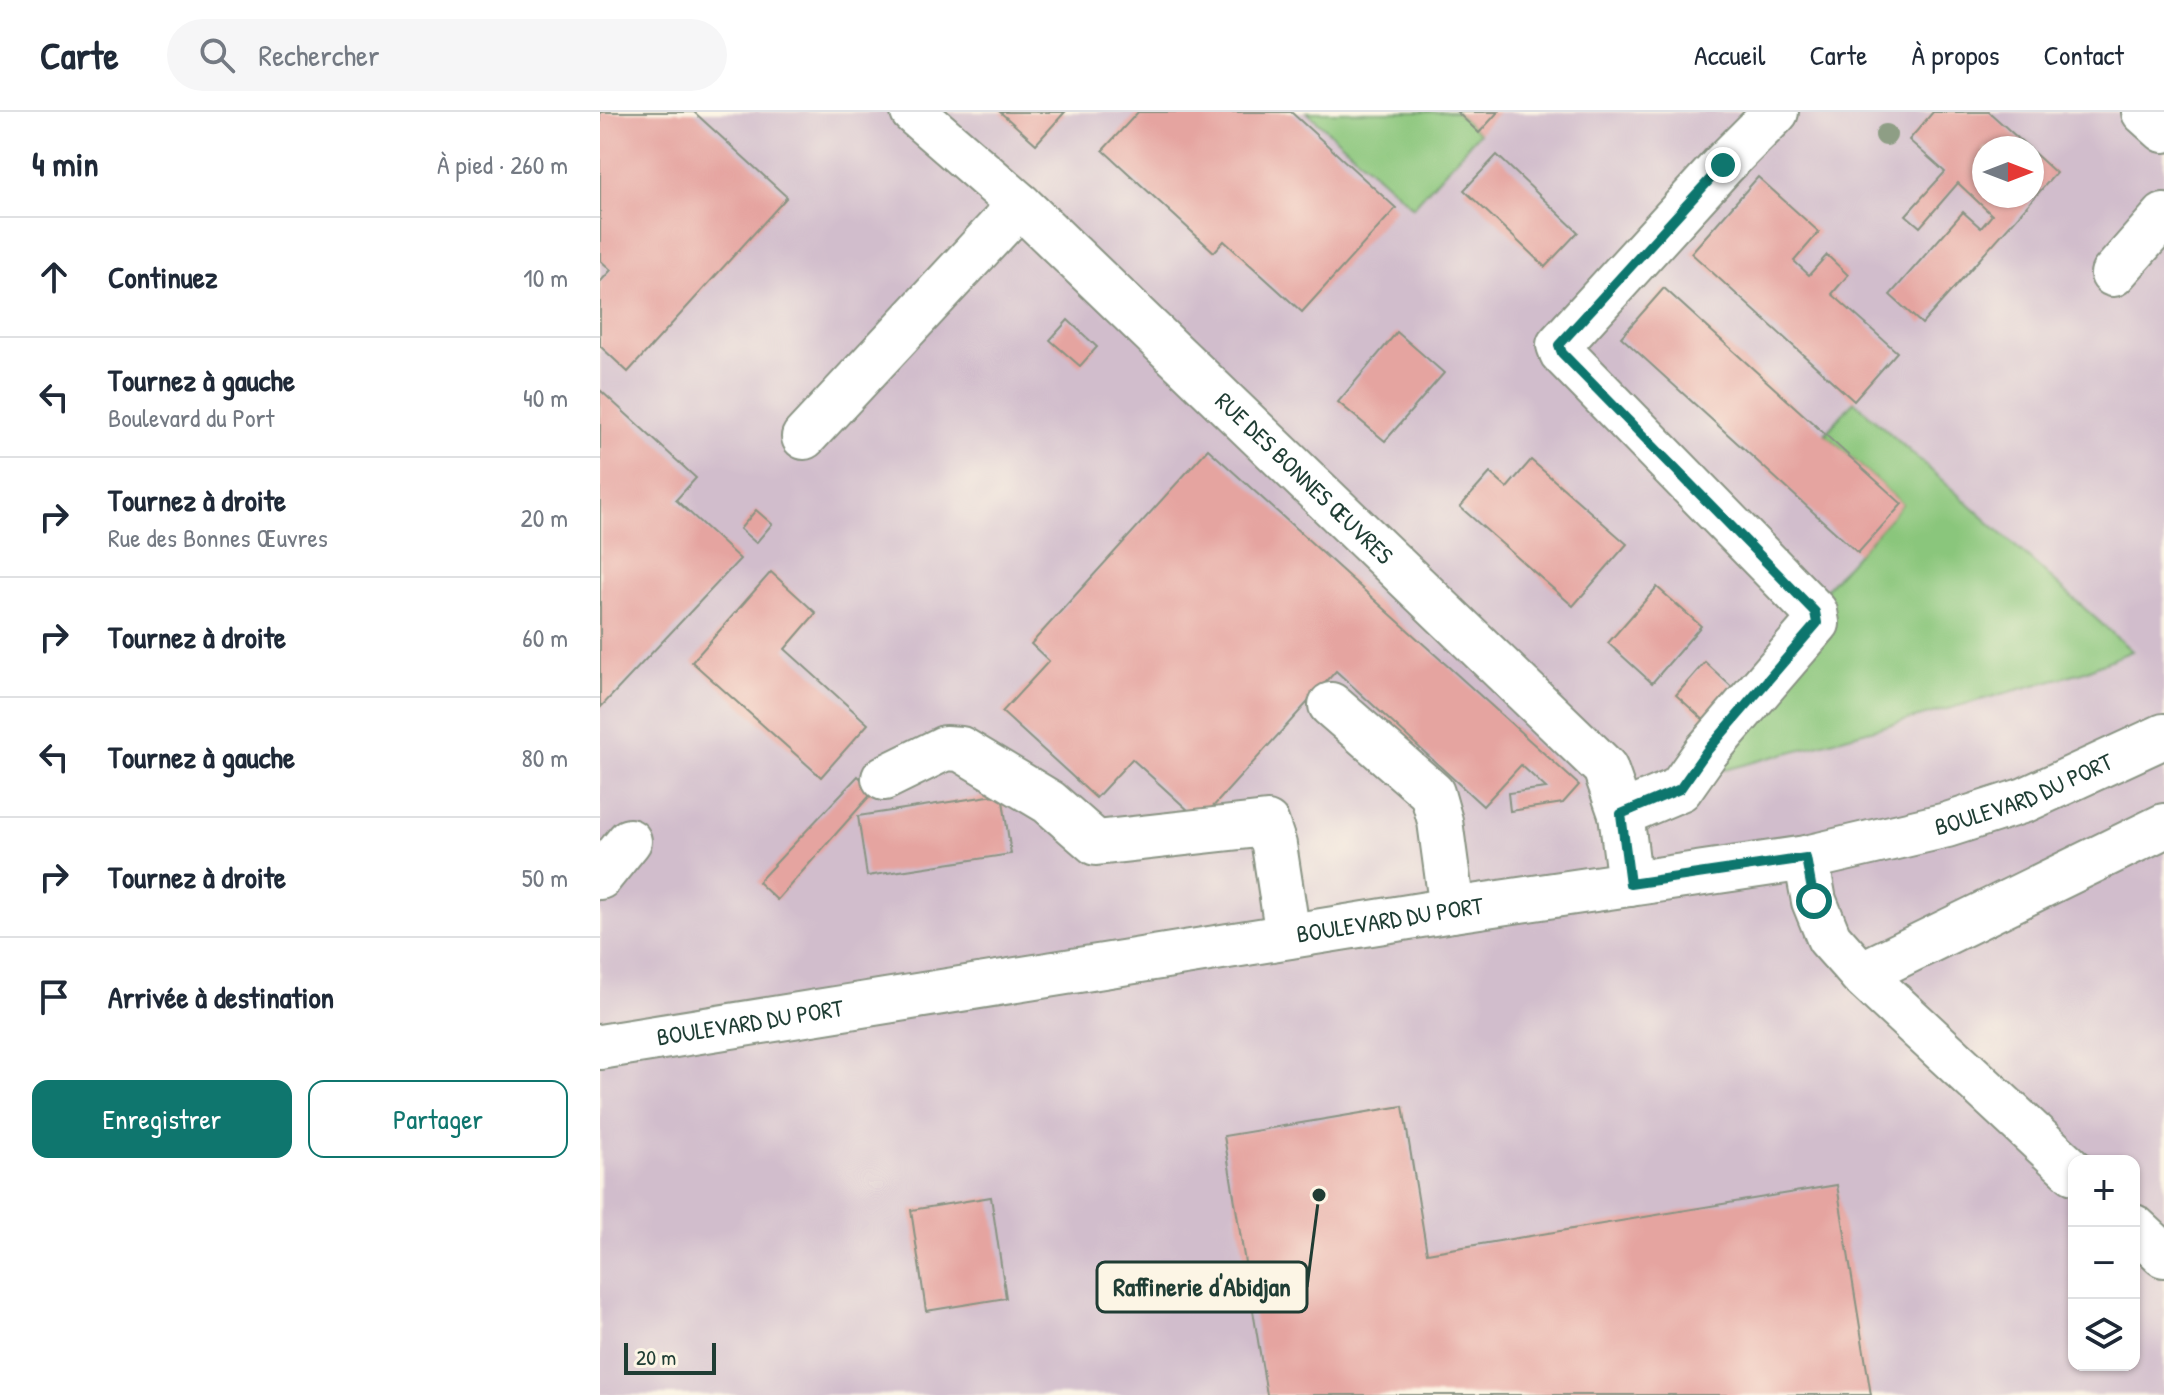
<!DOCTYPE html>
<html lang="fr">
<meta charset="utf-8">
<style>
:root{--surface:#fff;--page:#f6f6f7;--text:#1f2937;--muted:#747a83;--line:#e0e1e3;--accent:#0f766e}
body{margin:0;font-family:"Patrick Hand",sans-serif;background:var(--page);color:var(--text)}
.controls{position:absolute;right:24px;bottom:24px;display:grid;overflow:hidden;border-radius:16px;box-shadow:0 2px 6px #0004}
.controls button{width:72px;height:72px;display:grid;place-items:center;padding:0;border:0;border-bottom:2px solid var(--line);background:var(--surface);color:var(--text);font:40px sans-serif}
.compass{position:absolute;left:1372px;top:24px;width:72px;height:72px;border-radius:50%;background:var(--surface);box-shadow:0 2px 6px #0004;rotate:90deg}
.scale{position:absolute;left:24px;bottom:20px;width:92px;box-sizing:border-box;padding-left:8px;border:4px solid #1f3d34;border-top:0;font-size:22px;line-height:28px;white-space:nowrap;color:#1f3d34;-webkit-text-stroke:6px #fcf5e5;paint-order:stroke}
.stop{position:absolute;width:24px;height:24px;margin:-18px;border:6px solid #0f766e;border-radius:50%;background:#fff}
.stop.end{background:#0f766e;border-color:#fff;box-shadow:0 2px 8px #0008}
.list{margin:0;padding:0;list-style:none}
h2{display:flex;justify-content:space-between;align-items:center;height:104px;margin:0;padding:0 32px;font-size:34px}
h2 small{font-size:26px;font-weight:400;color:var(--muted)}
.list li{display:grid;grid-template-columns:52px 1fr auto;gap:24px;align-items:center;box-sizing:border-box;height:120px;padding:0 32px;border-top:2px solid var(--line)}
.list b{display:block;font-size:30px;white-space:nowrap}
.list p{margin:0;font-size:26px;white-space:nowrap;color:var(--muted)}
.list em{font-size:26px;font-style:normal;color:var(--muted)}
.actions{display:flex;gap:16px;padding:24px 32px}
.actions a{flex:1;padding:18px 0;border:2px solid var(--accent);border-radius:16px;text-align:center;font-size:28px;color:var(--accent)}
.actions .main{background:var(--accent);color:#fff}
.icon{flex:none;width:44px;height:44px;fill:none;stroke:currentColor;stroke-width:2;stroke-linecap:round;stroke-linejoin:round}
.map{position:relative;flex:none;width:1564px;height:1283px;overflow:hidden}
header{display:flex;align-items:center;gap:48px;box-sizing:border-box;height:112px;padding:0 40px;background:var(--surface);border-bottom:2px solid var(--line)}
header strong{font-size:38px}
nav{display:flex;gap:44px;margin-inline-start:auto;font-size:28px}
.search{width:560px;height:72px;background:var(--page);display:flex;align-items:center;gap:20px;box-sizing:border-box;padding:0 28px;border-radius:44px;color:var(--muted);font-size:30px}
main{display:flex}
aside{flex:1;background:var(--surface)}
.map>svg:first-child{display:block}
.industrial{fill:#d1bdcc;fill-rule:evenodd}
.green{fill:#8ac67c;stroke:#548258;stroke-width:2}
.building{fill:#e5a4a0}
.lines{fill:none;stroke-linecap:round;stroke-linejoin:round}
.minor-casing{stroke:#8a9484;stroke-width:48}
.major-casing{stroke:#8a9484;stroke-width:48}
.minor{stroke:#fff;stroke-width:44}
.major{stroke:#fff;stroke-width:44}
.tree{fill:#8e9e85}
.route{stroke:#0f766e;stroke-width:10}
.labels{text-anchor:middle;stroke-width:6;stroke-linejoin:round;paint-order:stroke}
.street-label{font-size:24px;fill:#1f3d34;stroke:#fcf5e5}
.leader{fill:none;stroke:#1f3d34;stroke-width:3}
.callout-dot{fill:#1f3d34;stroke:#fcf5e5;stroke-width:3}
.callout{fill:#fcf5e5;stroke:#1f3d34;stroke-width:3}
.callout-label{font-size:26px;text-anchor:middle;font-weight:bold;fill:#1f3d34}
</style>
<header>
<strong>Carte</strong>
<div class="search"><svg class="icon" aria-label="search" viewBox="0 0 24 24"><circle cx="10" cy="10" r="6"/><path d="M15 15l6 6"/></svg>Rechercher</div>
<nav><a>Accueil</a><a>Carte</a><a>À propos</a><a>Contact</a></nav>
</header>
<main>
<aside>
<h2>4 min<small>À pied · 260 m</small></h2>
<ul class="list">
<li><svg class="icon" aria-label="ahead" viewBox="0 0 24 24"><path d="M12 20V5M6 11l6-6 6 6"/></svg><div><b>Continuez</b></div><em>10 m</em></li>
<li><svg class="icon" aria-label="left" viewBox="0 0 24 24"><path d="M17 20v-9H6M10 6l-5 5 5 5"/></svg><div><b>Tournez à gauche</b><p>Boulevard du Port</p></div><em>40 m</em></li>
<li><svg class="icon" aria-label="right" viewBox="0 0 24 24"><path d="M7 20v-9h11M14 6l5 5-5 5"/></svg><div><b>Tournez à droite</b><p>Rue des Bonnes Œuvres</p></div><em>20 m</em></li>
<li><svg class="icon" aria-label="right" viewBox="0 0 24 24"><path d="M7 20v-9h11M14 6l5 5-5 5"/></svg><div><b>Tournez à droite</b></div><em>60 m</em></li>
<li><svg class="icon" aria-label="left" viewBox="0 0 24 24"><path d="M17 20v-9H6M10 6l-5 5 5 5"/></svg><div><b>Tournez à gauche</b></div><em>80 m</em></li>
<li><svg class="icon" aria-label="right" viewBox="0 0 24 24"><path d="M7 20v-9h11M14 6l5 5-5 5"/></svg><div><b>Tournez à droite</b></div><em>50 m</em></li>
<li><svg class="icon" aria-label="arrive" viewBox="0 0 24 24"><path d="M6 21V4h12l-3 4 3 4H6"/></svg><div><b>Arrivée à destination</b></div></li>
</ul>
<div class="actions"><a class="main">Enregistrer</a><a>Partager</a></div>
</aside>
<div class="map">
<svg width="1564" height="1283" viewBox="0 0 1564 1283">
<rect width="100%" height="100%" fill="#fcf5e5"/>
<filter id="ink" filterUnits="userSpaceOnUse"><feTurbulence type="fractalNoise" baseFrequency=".0125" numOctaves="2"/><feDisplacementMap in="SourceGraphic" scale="16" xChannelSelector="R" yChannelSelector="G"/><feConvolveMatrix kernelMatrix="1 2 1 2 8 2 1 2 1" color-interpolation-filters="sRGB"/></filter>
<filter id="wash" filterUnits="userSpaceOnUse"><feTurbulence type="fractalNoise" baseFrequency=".006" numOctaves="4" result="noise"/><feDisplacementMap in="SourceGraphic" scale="32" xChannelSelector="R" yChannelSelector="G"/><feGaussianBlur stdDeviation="1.8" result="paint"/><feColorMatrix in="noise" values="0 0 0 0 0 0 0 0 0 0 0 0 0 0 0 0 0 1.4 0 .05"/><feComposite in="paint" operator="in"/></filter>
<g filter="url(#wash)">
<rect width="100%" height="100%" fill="#f5ebd3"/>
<path class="industrial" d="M0 0H1564V1283H0ZM1384 36H1432V84H1384ZM1474 1049H1534V1253H1474Z"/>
<g class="green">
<path d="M707 0H857L879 21 813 95Z"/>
<path d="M1254 289 1532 539 1482 560 1125 658 1091 627 1302 392 1225 322Z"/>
</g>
<g id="blocks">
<g class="building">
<path d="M0 0H94L187 85 28 260 0 234V170L11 158 0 148Z"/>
<path d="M400 0H465L436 32Z"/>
<path d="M538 0H691L796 96 702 200 624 129 614 140 503 38Z"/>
<path d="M857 0H898L879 21Z"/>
<path d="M1333 0H1389L1429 36H1384V84H1432V39L1456 61 1322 212 1290 183 1363 100 1381 116 1392 103 1358 71 1320 115 1306 103 1345 60 1309 28Z"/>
<path d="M897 43 978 120 945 155 864 78Z"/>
<path d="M1158 65 1219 120 1194 149 1209 163 1227 143 1248 163 1232 182 1297 240 1254 289 1091 141Z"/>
<path d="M1064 176 1302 392 1258 441 1021 225Z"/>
<path d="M468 208 497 235 480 254 450 228Z"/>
<path d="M797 220 844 261 785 329 738 290Z"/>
<path d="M0 278 96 366 76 388 140 447 0 596Z"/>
<path d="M608 337 979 673 963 691 910 699 908 681 946 676 921 653 883 694 736 559 600 709 532 647 496 686 402 600 449 549 431 532Z"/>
<path d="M931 348 1027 432 973 494 860 395 890 361 907 376Z"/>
<path d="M156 398 172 412 156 431 140 417Z"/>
<path d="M171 460 216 501 185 537 268 612 221 665 92 550Z"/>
<path d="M1057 475 1101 514 1052 571 1008 531Z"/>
<path d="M1105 550 1135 578 1106 610 1076 583Z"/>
<path d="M258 664 274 679 177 788 158 770Z"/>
<path d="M402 682 411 742 267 764 258 704Z"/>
<path d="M803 994 827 1141 1237 1073 1271 1283H667L624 1024Z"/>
<path d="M391 1085 406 1186 326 1199 311 1098Z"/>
</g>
</g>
</g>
<g filter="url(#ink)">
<use href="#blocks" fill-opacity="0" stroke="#8a9484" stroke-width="2"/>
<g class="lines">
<defs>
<g id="minor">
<path id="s1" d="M313 0 420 93 1005 656 1021 702 1030 772"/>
<path d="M1544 0 1564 18"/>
<path d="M1513 162 1564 104"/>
<path d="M204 325 420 93"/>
<path d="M731 593 832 681 840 709 852 798"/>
<path d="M284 666 345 636 361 637 449 690 496 731 667 712 674 733 688 824"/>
<path d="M1021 702 1080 677 1106 640 1217 511 1215 500 962 241 959 233 1123 53 1176 0"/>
<path d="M1206 746 1214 789 1229 826 1261 862 1474 1060"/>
<path d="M0 765 29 729"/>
<path d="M1261 862 1564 714"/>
<path d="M1534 1115 1564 1143"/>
</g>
<g id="major">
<path id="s2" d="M0 935 852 798 1206 746 1347 713 1425 688 1564 624"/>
</g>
</defs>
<use href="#minor" class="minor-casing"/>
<use href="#major" class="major-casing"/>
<use href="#minor" class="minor"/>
<use href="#major" class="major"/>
</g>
<circle class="tree" cx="1286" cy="23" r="11"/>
</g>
<g class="lines" filter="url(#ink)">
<path class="route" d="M1123 53 959 233 962 241 1215 500 1217 511 1106 640 1080 677 1021 702 1030 772 1206 746 1214 789"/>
</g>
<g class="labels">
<g class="street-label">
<text dy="8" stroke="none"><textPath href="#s1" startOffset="536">RUE DES BONNES ŒUVRES</textPath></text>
<text dy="8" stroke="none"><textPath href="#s2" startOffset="1448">BOULEVARD DU PORT</textPath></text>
<text dy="8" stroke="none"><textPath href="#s2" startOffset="800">BOULEVARD DU PORT</textPath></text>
<text dy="8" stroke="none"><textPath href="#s2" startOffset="152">BOULEVARD DU PORT</textPath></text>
</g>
</g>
<path class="leader" d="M719 1083L707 1175"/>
<circle class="callout-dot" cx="719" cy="1083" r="8"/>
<rect class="callout" x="497" y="1150" width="210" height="50" rx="8"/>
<g class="callout-label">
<text x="602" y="1184">Raffinerie d'Abidjan</text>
</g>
</svg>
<div class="controls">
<button>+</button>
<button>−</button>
<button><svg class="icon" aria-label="layers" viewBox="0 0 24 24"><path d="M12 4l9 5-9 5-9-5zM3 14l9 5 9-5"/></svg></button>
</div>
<svg class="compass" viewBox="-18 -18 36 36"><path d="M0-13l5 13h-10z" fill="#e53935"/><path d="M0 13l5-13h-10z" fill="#747a83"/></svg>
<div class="scale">20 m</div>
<div class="stop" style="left:1214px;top:789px"></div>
<div class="stop end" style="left:1123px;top:53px"></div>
</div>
</main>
